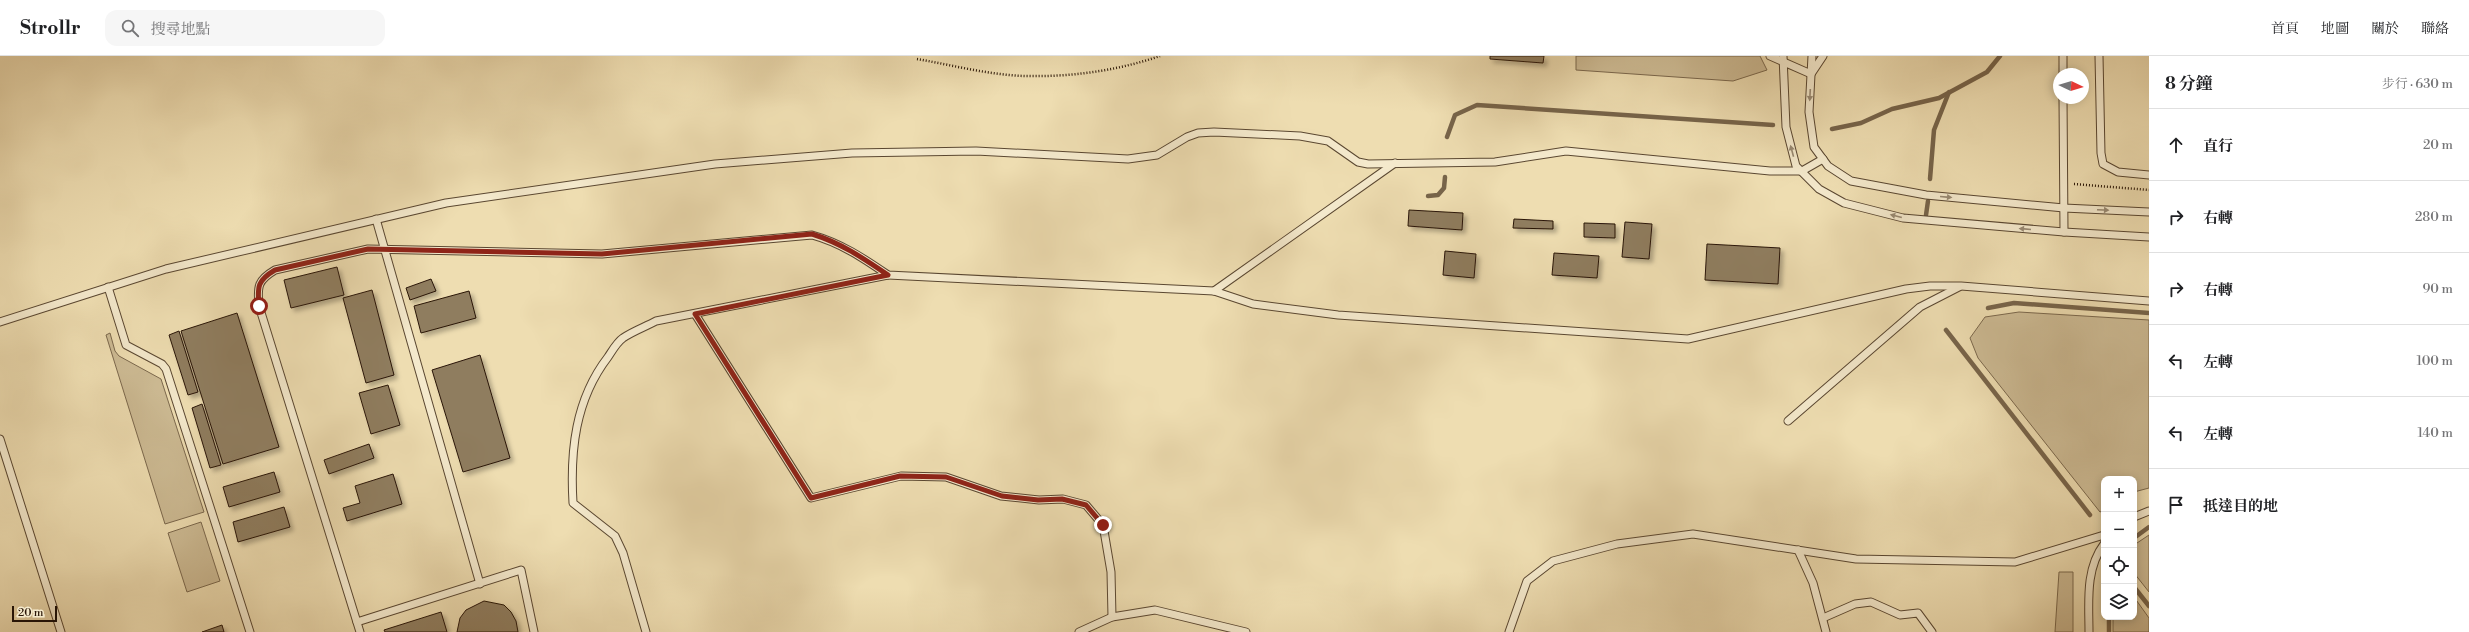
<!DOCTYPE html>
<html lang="zh-TW">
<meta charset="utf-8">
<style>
:root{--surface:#fff;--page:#f6f6f6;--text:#202124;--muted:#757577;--line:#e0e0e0}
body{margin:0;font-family:"Libre Bodoni","Noto Serif TC",serif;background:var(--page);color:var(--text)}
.controls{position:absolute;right:12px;bottom:12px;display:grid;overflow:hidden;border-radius:8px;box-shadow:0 2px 10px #0003}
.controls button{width:36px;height:36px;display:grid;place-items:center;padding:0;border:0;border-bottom:1px solid var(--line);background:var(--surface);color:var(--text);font:20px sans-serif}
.compass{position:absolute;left:2053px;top:12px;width:36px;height:36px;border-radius:50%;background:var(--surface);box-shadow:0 2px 10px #0003;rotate:94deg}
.scale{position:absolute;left:12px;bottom:10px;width:45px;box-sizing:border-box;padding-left:4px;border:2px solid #291506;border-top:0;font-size:11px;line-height:14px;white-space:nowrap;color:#291506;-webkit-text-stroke:3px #f4e9cc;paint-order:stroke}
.stop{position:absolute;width:12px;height:12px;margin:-9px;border:3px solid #8f2418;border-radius:50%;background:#fff}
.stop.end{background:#8f2418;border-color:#fff;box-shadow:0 1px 4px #0008}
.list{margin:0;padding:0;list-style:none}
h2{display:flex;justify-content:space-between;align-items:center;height:52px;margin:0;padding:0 16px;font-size:17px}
h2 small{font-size:13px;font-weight:400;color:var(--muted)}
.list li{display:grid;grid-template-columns:26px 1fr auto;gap:12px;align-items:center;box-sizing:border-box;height:72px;padding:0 16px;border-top:1px solid var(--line)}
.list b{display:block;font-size:15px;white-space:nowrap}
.list em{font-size:13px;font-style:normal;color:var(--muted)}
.icon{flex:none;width:22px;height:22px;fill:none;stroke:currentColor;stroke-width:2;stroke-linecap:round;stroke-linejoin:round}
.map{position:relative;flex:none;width:2149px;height:576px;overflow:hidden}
header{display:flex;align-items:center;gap:24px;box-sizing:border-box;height:56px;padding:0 20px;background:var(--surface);border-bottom:1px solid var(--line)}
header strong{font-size:19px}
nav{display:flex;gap:22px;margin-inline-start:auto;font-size:14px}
.search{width:280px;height:36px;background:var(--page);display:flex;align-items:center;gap:10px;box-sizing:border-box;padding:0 14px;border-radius:12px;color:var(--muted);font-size:15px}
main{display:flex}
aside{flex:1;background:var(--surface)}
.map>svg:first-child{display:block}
.green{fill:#cdbb94;stroke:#7b684d}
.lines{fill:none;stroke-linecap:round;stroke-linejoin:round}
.stream{stroke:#77644a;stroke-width:4.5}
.building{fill:#8f7d5f;stroke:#291506;filter:url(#shadow)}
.service-casing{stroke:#5a4731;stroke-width:9}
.path{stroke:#291506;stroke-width:2.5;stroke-dasharray:1 2;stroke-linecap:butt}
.service{stroke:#f4e9cc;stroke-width:7}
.oneway{fill:#998a73}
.route{stroke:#8f2418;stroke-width:5}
</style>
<header>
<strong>Strollr</strong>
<div class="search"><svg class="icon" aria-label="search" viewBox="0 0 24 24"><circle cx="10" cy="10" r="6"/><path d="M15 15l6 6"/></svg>搜尋地點</div>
<nav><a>首頁</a><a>地圖</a><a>關於</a><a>聯絡</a></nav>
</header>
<main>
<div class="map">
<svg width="2149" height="576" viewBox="0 0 2149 576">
<defs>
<filter id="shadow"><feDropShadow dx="3.5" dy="3.5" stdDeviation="2" flood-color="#0004"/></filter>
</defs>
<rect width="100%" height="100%" fill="#eeddb1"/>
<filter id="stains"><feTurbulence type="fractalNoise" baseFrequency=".005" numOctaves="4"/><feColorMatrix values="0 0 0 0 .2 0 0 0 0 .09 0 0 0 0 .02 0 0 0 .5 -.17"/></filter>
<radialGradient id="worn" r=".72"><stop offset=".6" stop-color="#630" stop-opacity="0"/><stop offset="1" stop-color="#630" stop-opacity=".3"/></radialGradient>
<g class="green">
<path d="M1576 0H1760L1767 14 1733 25 1576 14Z"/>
<path d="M2019 256 2149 264V432L2134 436V423H2104V454L2100 456 1978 302 1970 282 1985 261Z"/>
<path d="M110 277 115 295 119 300 161 323 204 456 165 468 106 279Z"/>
<path d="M201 466 220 525 187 536 168 477Z"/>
<path d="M2149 479V536L2134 517V489Z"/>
<path d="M2059 516H2073V576H2055Z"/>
<path d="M2134 541 2149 562V576H2113V561H2134Z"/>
</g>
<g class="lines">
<g class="stream">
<path d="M1832 73 1861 67 1892 53 1939 42 1987 16 2000 0"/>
<path d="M1447 81 1455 59 1477 49 1773 69"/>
<path d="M1930 123 1934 74 1949 36"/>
<path d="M1428 140 1438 139 1444 132 1445 121"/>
<path d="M1926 159 1928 145"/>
<path d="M1988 252 2014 247 2149 257"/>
<path d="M1946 274 2090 459"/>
<path d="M2134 482 2149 471"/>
<path d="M2134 531 2149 550"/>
<path d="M2109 576V561"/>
</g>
</g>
<g class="building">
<path d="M1490 0H1544L1543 7 1490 3Z"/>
<path d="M1409 154 1463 157 1462 174 1408 170Z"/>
<path d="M1514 163 1553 165V173L1513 172Z"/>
<path d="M1625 166 1652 168 1649 203 1622 201Z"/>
<path d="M1584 167 1615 168V182L1584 181Z"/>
<path d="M1707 188 1780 192 1778 228 1705 224Z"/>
<path d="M1445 195 1476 198 1474 222 1443 219Z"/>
<path d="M1554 197 1599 200 1597 222 1552 219Z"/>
<path d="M337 211 344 239 291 252 284 224Z"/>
<path d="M431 223 436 235 410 244 406 232Z"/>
<path d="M372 234 394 319 366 327 343 242Z"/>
<path d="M469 235 476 262 421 277 414 250Z"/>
<path d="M237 257 279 391 223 408 181 275Z"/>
<path d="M179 275 198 336 188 339 169 279Z"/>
<path d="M480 299 510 402 463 416 432 314Z"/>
<path d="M388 329 400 369 371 378 359 337Z"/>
<path d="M202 348 221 409 210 412 192 352Z"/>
<path d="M369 388 374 402 329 418 324 404Z"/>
<path d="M274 416 280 436 229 451 223 431Z"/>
<path d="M393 418 402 448 347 465 343 452 360 447 355 430Z"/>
<path d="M284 451 290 471 238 486 233 466Z"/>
<path d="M484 545 504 549 511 556 516 565 518 576H457L460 562 466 554Z"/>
<path d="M441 556 447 576H385L384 574Z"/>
<path d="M222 569 224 576H202Z"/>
</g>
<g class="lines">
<defs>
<g id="service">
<path d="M1770 0 1811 18 1823 0"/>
<path d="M1783 0 1786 71 1796 110 1819 133 1844 147 1903 162 2064 176 2149 181"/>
<path d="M1812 0 1809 56 1814 91 1828 110 1851 125 1926 139 2064 152 2149 156"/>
<path d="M2063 0V18"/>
<path d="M2099 0 2101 97 2103 108 2118 116 2149 119"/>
<path d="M2063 42 2064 176"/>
<path d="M376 163 480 528"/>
<path d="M108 231 126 289 162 308 166 313 250 576"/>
<path d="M1214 235 1395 107"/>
<path d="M695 258 811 442 901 420 946 421 1001 440 1039 444 1063 443 1086 449 1103 469 1111 516 1112 561"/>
<path d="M0 266 166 213 446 147 715 108 852 97 976 95 1128 103 1157 99 1187 81 1198 77 1214 76 1300 80 1328 85 1358 106 1368 108 1495 106 1566 95 1770 115H1802L1823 103"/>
<path d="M1788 365 1920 251 1959 231"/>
<path d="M0 383 61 576"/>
<path d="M2134 461 2149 455"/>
<path d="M1798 494 1813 527 1826 576"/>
<path d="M1823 562 1855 548 1871 546 1900 559 1918 557 1932 576"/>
<path d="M357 566 521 514 534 576"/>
<path d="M360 576 259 250C257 230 258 224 275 214L368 193 602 198 812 179C841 187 863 202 888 219L1214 235 1253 248 1338 259 1688 283 1906 233 1930 230H1961L2149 245"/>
<path d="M646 576 623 497 615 480 573 447C570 395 575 344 608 301 612 295 617 286 623 282 633 275 645 271 656 265L888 219"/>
<path d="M1079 576 1112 561 1155 554 1246 576"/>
<path d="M1509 576 1527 525 1553 505 1617 488 1693 478 1856 503 2015 506 2104 479"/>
<path d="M2089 576C2089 547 2085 513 2104 488"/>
</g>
</defs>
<use href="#service" class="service-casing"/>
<g class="path">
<path d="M917 3C952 9 989 19 1025 20 1071 21 1116 15 1160 0"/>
<path d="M2074 128 2149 134"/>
</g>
<use href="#service" class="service"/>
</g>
<defs><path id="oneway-solid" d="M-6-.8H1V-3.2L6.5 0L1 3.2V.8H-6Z"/></defs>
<g class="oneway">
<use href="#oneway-solid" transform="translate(1810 39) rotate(93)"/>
<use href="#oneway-solid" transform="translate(1792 95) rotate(-105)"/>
<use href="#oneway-solid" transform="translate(1946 141) rotate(5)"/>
<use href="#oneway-solid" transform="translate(2103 154) rotate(3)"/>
<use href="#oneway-solid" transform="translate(1896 160) rotate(-166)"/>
<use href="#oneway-solid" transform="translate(2025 173) rotate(-175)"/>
</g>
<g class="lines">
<path class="route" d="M259 250C257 230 258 224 275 214L368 193 602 198 812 178C841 187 863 202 888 219L695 258 811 442 900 420 946 421 1002 440 1038 444 1062 443 1086 449 1103 469"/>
</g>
<rect width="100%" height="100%" filter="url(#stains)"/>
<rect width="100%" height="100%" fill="url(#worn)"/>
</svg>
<div class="controls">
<button>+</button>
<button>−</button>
<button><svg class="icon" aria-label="locate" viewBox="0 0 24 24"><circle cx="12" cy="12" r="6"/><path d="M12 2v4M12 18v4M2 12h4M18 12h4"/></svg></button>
<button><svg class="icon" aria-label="layers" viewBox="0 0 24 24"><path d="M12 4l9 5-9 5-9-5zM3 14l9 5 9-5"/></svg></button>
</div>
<svg class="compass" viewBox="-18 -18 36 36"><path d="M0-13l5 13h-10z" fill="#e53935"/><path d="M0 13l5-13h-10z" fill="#757577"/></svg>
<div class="scale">20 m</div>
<div class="stop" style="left:259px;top:250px"></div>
<div class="stop end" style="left:1103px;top:469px"></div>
</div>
<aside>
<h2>8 分鐘<small>步行 · 630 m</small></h2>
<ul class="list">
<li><svg class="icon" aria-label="ahead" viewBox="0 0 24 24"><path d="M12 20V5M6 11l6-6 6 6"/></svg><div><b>直行</b></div><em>20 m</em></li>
<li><svg class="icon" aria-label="right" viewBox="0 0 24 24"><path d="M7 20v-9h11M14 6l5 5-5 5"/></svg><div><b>右轉</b></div><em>280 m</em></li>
<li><svg class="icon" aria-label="right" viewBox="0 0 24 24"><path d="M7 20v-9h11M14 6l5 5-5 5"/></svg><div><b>右轉</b></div><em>90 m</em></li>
<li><svg class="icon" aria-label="left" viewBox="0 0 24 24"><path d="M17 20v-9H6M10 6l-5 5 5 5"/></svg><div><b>左轉</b></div><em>100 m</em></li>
<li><svg class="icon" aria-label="left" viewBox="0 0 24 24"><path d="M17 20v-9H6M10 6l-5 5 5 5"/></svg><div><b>左轉</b></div><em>140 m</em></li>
<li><svg class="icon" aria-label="arrive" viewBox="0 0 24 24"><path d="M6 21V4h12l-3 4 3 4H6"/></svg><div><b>抵達目的地</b></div></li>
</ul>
</aside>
</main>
